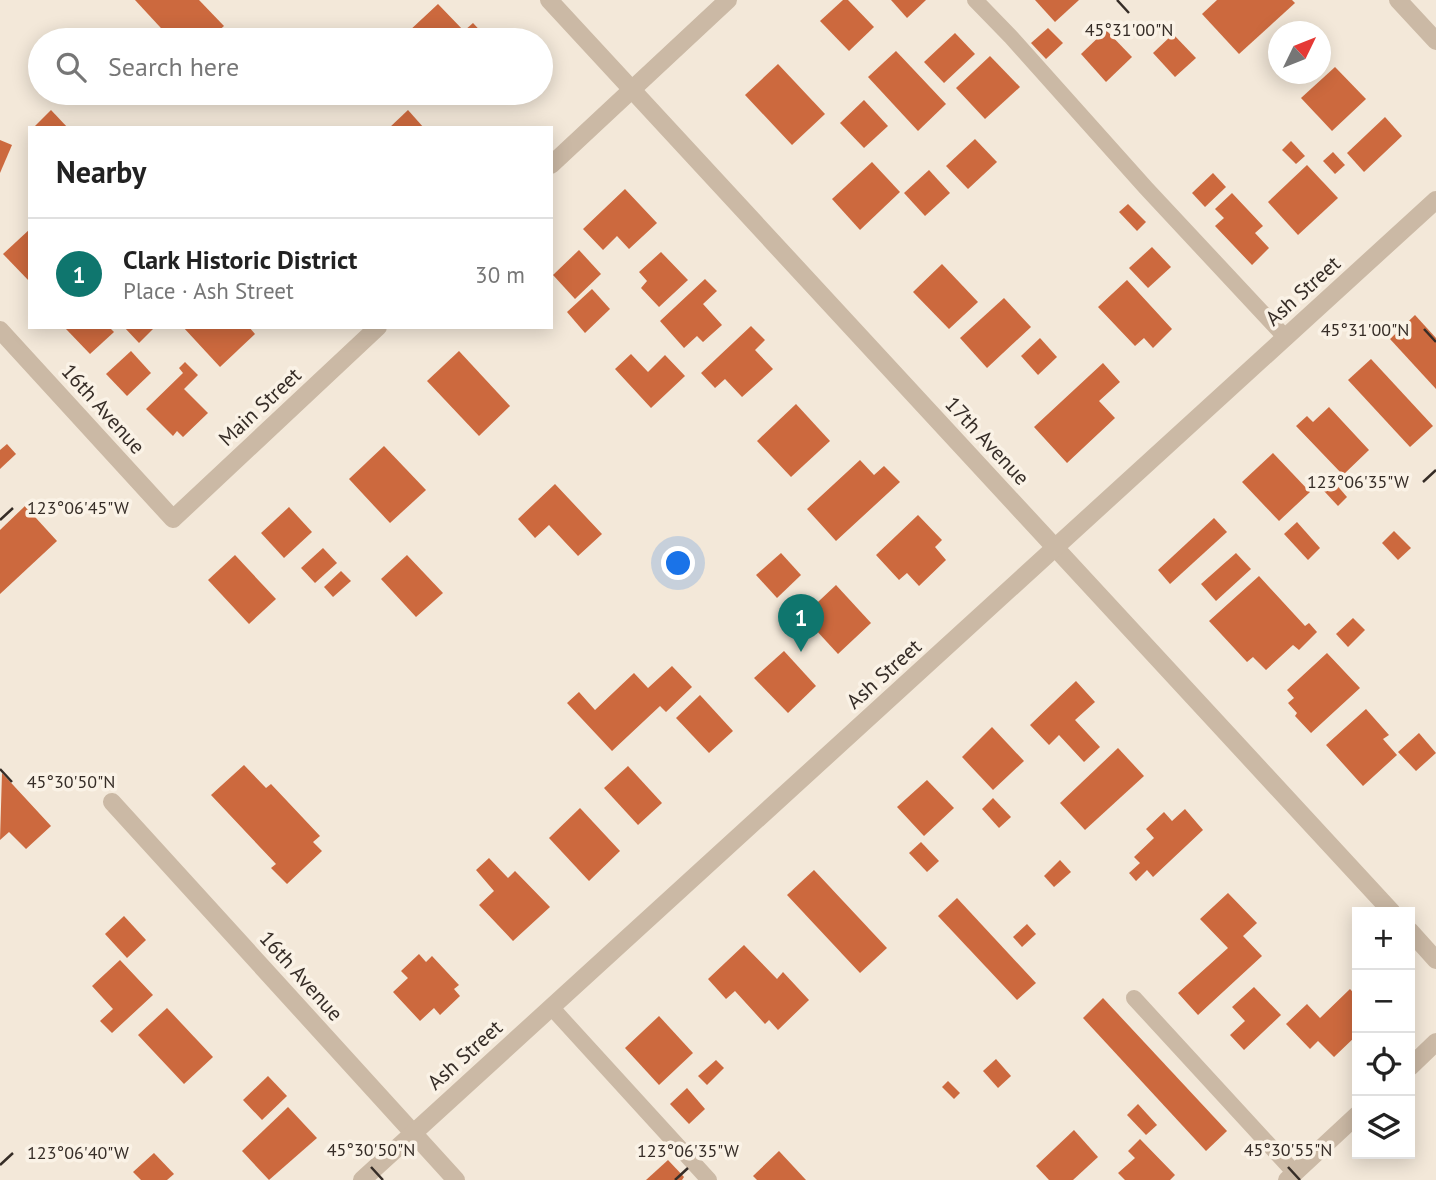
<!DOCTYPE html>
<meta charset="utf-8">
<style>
:root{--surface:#fff;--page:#f6f6f6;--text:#222;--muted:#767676;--line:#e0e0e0;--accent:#0f766e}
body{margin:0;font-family:"PT Sans",sans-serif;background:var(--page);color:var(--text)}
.controls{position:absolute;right:21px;bottom:21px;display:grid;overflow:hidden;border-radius:0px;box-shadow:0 4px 18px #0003}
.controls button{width:63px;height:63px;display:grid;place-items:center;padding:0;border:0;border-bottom:2px solid var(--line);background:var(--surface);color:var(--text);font:35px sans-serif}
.compass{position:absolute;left:1268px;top:21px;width:63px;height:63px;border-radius:50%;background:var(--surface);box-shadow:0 4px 18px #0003;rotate:47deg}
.you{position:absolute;left:679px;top:564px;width:24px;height:24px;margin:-18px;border:5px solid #fff;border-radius:50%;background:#1a73e8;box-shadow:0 0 0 10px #1a73e833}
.badge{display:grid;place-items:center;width:46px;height:46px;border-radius:50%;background:var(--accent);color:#fff;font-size:23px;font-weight:700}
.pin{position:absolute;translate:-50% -58px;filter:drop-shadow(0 2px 4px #0008)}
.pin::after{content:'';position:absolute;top:37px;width:24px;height:21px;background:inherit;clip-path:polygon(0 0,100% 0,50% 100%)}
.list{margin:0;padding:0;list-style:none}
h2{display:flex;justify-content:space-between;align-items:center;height:91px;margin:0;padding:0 28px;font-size:30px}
h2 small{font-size:23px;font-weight:400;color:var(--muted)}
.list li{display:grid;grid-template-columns:46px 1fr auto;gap:21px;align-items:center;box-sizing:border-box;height:112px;padding:0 28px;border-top:2px solid var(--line)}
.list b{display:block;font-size:26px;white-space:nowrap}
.list p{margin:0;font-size:23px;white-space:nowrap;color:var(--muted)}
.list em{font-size:23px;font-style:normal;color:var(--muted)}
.icon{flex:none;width:38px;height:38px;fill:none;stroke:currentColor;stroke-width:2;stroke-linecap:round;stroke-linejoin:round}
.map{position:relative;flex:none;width:1436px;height:1180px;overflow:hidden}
.search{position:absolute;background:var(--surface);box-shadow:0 4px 18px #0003;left:28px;top:28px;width:525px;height:77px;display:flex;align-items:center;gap:18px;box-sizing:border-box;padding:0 24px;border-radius:38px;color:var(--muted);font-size:26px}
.panel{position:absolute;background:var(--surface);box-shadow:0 4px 18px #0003;left:28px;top:126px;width:525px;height:203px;border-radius:0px}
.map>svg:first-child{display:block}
.building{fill:#cc693e}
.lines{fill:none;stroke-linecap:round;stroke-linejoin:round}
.service{stroke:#cbb9a5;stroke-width:16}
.minor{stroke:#cbb9a5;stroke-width:18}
.ticks{fill:none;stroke:#362d27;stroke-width:2.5}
.labels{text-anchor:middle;stroke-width:7;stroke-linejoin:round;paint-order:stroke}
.street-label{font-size:21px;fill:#362d27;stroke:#faf2e6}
.ticks-label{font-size:18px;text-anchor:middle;fill:#362d27;stroke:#faf2e6;stroke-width:7;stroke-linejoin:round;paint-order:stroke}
</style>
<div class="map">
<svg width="1436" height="1180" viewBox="0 0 1436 1180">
<rect width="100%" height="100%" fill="#f3e8d9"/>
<g class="building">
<path d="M135 0H199L224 26 208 40H172Z"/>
<path d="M843 0H848L874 27 849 51 820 21Z"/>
<path d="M891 0H926L907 18Z"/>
<path d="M1035 0H1079L1055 22Z"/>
<path d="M1217 0H1292L1295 3 1239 54 1202 14Z"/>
<path d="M438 4 464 31 473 23 489 40H416L408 32Z"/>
<path d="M1048 28 1063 43 1046 59 1031 43Z"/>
<path d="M1106 30 1132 57 1106 82 1081 54Z"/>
<path d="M955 33 975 54 944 83 924 62Z"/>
<path d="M1173 34 1196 58 1175 77 1153 53Z"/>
<path d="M896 51 946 104 918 131 868 77Z"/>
<path d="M990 56 1020 87 985 119 956 88Z"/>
<path d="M778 64 825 114 792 145 745 95Z"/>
<path d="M1335 67 1366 99 1332 131 1301 98Z"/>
<path d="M864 100 888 126 864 148 840 123Z"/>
<path d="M51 110 68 128H33Z"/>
<path d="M408 110 424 128H389Z"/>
<path d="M1385 117 1402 136 1364 172 1347 153Z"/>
<path d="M975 139 997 162 968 189 946 166Z"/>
<path d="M0 140 12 145 0 173Z"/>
<path d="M1291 141 1305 156 1296 164 1282 150Z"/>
<path d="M1333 152 1345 165 1335 174 1323 161Z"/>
<path d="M872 162 900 192 860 230 832 199Z"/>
<path d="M1307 165 1338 198 1298 235 1268 202Z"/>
<path d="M929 170 950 193 925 216 904 193Z"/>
<path d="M1213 173 1226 187 1205 207 1192 193Z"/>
<path d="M625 189 657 223 629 249 617 236 603 250 583 229Z"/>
<path d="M1232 193 1263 226 1255 233 1269 248 1252 265 1215 226 1224 218 1215 209Z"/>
<path d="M1128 204 1146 222 1137 231 1119 212Z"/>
<path d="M30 229V282L3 254Z"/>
<path d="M1152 247 1171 267 1148 288 1129 268Z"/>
<path d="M579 250 601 274 575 299 553 275Z"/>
<path d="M661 252 688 280 659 307 641 288 647 281 639 272Z"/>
<path d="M942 264 978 302 949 329 913 292Z"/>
<path d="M705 279 717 291 703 304 722 325 703 342 697 336 684 348 660 321Z"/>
<path d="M1127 280 1172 329 1153 348 1144 338 1135 346 1098 307Z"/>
<path d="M592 289 610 309 585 333 567 312Z"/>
<path d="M1004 298 1031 327 987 368 960 338Z"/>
<path d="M1415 315 1436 338V389L1390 339Z"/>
<path d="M751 326 765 340 755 350 773 369 742 397 725 379 715 388 701 373Z"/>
<path d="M67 327H109L114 332 90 354 66 329Z"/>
<path d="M124 327H155L139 343Z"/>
<path d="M183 327H249L255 334 220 367Z"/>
<path d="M1040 338 1057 357 1038 375 1021 356Z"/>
<path d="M131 351 151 373 127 396 106 374Z"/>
<path d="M459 351 510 406 479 436 427 381Z"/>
<path d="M631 354 648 372 665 355 685 376 651 408 615 369Z"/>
<path d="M1371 359 1433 426 1410 447 1348 380Z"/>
<path d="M185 362 198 375 184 389 208 413 183 437 177 431 173 436 146 409 183 373 179 368Z"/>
<path d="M1103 363 1120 382 1099 401 1115 418 1067 463 1034 427Z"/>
<path d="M796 404 830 441 791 477 757 441Z"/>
<path d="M1329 407 1369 450 1343 475 1296 426 1307 416 1313 422Z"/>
<path d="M7 444 16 454 0 469V450Z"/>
<path d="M384 446 426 490 390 523 349 479Z"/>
<path d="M1273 453 1310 492 1279 521 1242 482Z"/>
<path d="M860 460 874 475 884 466 900 482 836 541 807 509Z"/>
<path d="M1334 482 1347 497 1338 506 1324 491Z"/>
<path d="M555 484 602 534 578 556 549 525 535 538 518 519Z"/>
<path d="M25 506 57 541 0 594V530Z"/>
<path d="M289 507 312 532 284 558 261 533Z"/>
<path d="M918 515 942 540 935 547 946 560 919 586 907 573 899 580 876 555Z"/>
<path d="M1214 518 1227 532 1170 584 1158 570Z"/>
<path d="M1297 522 1320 548 1308 560 1284 534Z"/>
<path d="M1394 531 1411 548 1398 560 1382 543Z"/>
<path d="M323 548 337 563 315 583 301 568Z"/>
<path d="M781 553 801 575 777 598 756 575Z"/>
<path d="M1236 553 1251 569 1216 601 1201 584Z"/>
<path d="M235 555 276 599 249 624 208 580Z"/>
<path d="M407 555 443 593 416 617 381 579Z"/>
<path d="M341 571 351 581 333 597 324 587Z"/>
<path d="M1259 576 1305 626 1309 623 1317 632 1299 650 1293 645 1266 670 1253 657 1247 662 1209 621Z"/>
<path d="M836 585 871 623 838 654 803 616Z"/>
<path d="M1353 618 1365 630 1348 647 1336 634Z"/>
<path d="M784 651 816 686 788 713 754 678Z"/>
<path d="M1327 653 1360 688 1311 733 1295 716 1297 713 1288 703 1294 698 1287 690Z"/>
<path d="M672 666 692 687 666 712 660 706 612 751 567 703 579 692 595 710 634 673 648 688Z"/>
<path d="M1076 681 1095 702 1075 720 1100 747 1084 762 1059 735 1049 745 1030 725Z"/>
<path d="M700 695 733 731 709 753 676 718Z"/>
<path d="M1366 709 1389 735 1383 739 1397 755 1363 786 1326 745Z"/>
<path d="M992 727 1024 761 993 790 962 757Z"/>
<path d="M1419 733 1436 753 1416 771 1398 752Z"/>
<path d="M1118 748 1144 776 1085 830 1060 803Z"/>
<path d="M244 765 266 788 271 784 320 836 313 842 322 851 287 884 271 868 276 864 211 795Z"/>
<path d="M628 766 662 803 638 825 604 788Z"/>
<path d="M2 773 51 826 26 849 9 832 0 840Z"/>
<path d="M927 780 954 808 924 836 897 807Z"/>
<path d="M993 798 1011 817 999 828 982 809Z"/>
<path d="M580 808 620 851 589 881 549 838Z"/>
<path d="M1185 809 1203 830 1153 877 1147 870 1136 881 1129 873 1140 863 1134 857 1154 838 1146 829 1164 812 1172 821Z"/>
<path d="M921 842 939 861 927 872 909 853Z"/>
<path d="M489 858 508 878 515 871 550 907 513 941 479 905 494 891 476 870Z"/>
<path d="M1060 860 1071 872 1054 887 1044 876Z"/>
<path d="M814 870 887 948 860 973 787 895Z"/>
<path d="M1228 893 1257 923 1243 936 1262 956 1198 1015 1178 993 1228 948 1200 919Z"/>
<path d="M957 898 1036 983 1017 1000 938 916Z"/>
<path d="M124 916 146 940 127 958 105 934Z"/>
<path d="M1027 924 1036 934 1022 947 1013 937Z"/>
<path d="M744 945 777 979 783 972 809 1000 778 1030 769 1020 765 1024 735 991 726 999 708 979Z"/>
<path d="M419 954 426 962 432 956 459 985 454 989 460 996 440 1015 434 1008 420 1021 393 992 408 978 401 971Z"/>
<path d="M120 960 153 995 112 1033 100 1021 113 1009 92 986Z"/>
<path d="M1254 987 1281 1015 1244 1050 1230 1035 1245 1021 1232 1007Z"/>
<path d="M1350 989 1357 997V1035L1334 1057 1318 1041 1310 1049 1286 1024 1307 1004 1320 1018Z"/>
<path d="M1103 998 1227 1131 1206 1151 1083 1018Z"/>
<path d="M167 1008 213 1057 184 1084 138 1035Z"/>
<path d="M659 1016 693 1053 659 1085 625 1048Z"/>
<path d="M996 1059 1011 1076 998 1088 983 1071Z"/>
<path d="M716 1060 724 1068 707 1085 698 1076Z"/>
<path d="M268 1076 287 1096 262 1120 243 1100Z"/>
<path d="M948 1081 960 1093 954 1099 942 1087Z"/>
<path d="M687 1088 705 1109 689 1124 670 1104Z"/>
<path d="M1138 1104 1157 1125 1146 1135 1127 1115Z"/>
<path d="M288 1107 317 1138 269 1180 242 1151Z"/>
<path d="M1074 1130 1098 1157 1073 1180H1049L1036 1166Z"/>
<path d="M1140 1139 1175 1175 1170 1180H1125L1118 1173 1135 1158 1128 1151Z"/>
<path d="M779 1151 806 1180H757L753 1176Z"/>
<path d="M154 1153 174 1174 167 1180H141L133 1172Z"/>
<path d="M668 1160 684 1177 682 1180H646Z"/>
</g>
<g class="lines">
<g class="service">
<path d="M975 0 1011 37 1146 188 1286 338"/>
<path d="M1134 998 1295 1173"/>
<path d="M552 1008 709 1180"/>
</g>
<g class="minor">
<path d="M549 0 1392 912"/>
<path d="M1398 0 1436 41"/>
<path d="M551 165 728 0"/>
<path d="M0 330 173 519 378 327"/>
<path d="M112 802 456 1180"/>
<path d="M1410 931 1436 960"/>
<path d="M1410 1067 1436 1042"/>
<path d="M362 1180 1436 200"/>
<path d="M1287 1180 1357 1115"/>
</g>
</g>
<path class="ticks" d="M1117 0 1129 13M1424 329 1436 342M1423 482 1436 470M0 520 13 508M0 769 12 782M0 1165 13 1153M371 1167 383 1180M1288 1167 1300 1180M675 1180 688 1168"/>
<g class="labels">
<g class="street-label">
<text transform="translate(1303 291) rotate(-42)" y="7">Ash Street</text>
<text transform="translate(260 407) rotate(-43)" y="7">Main Street</text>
<text transform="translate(103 409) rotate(48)" y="7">16th Avenue</text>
<text transform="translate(987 441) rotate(47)" y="7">17th Avenue</text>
<text transform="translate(884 674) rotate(-42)" y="7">Ash Street</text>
<text transform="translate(301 976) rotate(48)" y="7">16th Avenue</text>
<text transform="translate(465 1055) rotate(-42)" y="7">Ash Street</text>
</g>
</g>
<g class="ticks-label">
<text x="1129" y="36">45°31'00"N</text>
<text x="1365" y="336">45°31'00"N</text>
<text x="1358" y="488">123°06'35"W</text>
<text x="78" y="514">123°06'45"W</text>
<text x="71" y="788">45°30'50"N</text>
<text x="371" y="1156">45°30'50"N</text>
<text x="1288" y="1156">45°30'55"N</text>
<text x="688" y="1157">123°06'35"W</text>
<text x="78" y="1159">123°06'40"W</text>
</g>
</svg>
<div class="controls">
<button>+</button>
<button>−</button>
<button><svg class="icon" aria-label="locate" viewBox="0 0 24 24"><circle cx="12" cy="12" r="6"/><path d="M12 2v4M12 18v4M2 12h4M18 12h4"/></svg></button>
<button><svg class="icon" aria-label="layers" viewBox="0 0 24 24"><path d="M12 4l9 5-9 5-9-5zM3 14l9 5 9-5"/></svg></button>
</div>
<svg class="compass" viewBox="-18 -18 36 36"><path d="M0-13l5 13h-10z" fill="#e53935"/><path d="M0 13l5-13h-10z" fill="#767676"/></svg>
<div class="you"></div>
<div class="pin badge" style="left:801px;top:652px">1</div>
<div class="search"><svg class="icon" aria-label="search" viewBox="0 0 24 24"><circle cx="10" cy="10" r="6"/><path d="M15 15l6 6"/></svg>Search here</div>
<section class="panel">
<h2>Nearby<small></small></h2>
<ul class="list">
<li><span class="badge">1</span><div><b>Clark Historic District</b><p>Place · Ash Street</p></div><em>30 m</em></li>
</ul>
</section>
</div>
